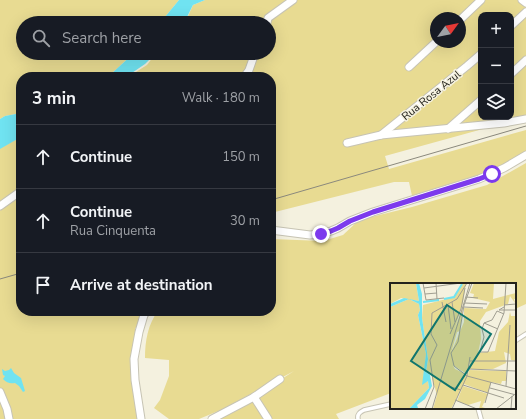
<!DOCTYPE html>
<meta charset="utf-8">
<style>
:root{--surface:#171b24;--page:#20242c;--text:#f1f3f6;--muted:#9ea1a6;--line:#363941}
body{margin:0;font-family:"Nunito Sans",sans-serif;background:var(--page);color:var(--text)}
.controls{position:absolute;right:12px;top:12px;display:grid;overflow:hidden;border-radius:8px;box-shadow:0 4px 16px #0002}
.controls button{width:36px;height:36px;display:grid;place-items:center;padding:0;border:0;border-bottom:1px solid var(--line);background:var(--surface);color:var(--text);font:20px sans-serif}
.compass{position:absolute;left:430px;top:12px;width:36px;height:36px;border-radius:50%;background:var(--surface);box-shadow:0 4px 16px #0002;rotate:57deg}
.stop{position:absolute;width:12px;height:12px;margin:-9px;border:3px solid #7c3aed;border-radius:50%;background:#fff}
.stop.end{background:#7c3aed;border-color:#fff;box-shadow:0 1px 4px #0008}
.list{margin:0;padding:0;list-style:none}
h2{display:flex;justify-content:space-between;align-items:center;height:52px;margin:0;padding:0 16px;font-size:17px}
h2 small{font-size:13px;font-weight:400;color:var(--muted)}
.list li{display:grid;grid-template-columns:26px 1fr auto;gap:12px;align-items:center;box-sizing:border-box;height:64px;padding:0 16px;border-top:1px solid var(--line)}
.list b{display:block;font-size:15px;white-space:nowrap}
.list p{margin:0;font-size:13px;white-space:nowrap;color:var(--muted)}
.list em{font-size:13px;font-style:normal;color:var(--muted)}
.icon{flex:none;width:22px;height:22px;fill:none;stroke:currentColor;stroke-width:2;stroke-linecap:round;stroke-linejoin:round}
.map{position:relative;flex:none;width:526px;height:419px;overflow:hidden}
.search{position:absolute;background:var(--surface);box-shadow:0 4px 16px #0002;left:16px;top:16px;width:260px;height:44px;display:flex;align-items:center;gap:10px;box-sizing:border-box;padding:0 14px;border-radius:22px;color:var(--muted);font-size:15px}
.panel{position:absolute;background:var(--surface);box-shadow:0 4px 16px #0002;left:16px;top:72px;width:260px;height:244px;border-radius:16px}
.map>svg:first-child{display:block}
.green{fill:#e8db92;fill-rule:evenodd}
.water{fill:#70e3f1}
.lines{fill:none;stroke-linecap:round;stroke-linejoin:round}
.service-casing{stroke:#c7c4b4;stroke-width:5.5}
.minor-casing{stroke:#c7c4b4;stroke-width:9}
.service{stroke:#fff;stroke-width:3.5}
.minor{stroke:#fff;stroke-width:7}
.tram{stroke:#8b897d;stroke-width:1}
.route{stroke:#7c3aed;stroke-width:5}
.labels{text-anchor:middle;stroke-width:3;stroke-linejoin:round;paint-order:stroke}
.street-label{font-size:11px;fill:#23221c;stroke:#f4f1df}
.inset-river{fill:none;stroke:#70e3f1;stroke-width:2}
.inset-road{fill:none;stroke:#a09e91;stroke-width:1}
.view{fill:#0f766e;fill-opacity:0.15;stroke:#0f766e;stroke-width:2}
.inset-edge{fill:none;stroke:#23221c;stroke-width:2}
</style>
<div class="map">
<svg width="526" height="419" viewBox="0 0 526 419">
<rect width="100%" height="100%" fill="#f4f1df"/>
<g class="green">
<path d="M0 0H179L160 23H23V53H134L111 74 105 77H21V113L5 116 0 119Z"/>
<path d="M205 0H526V117L385 156 389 169 526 130V151L507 163 480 175 412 196 409 182H394L271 213V77H128L147 65 156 53H269V23H185L193 5ZM481 15H511V117H481ZM436 18H460V42H436Z"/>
<path d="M19 138H21V311H145L135 329 136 386 141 419H0V148Z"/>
<path d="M526 163V304L515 309V284H391V393L336 414 339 419H220L294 371 223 409 199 419H169L154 408 160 400 169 376V360L145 358C145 341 148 324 158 311H271V239L323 241 343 235 359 220 412 207 487 185Z"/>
</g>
<g class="water">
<path d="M179 0H205L193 5 184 23H160Z"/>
<path d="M134 53H156L145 64 126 77H105L111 74Z"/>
<path d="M21 113V137L0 149V119L5 116Z"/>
<path d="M11 368 14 373 21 378 25 391 23 392 19 386 15 383C10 384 7 383 3 379L5 376 3 375 2 369 5 371 9 370Z"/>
</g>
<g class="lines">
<defs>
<g id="service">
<path d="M515 341 526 334"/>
<path d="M478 408 481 419"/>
<path d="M358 419C357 414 360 412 364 410L391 404"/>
</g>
<g id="minor">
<path d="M522 0 526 3"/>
<path d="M460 20 481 0"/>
<path d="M267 23 268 18 293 0"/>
<path d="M511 26 526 12"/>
<path d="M409 67 436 42"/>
<path d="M511 74 526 60"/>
<path d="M244 77 249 70 255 53"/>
<path d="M448 129 481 100"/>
<path d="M381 135 467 66 481 54"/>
<path d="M347 143 381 135 504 123 526 119"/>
<path d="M0 206 21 191"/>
<path d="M271 230 310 235 321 234 331 231 338 228 350 221 373 212 479 179 504 168 526 155"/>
<path d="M0 392 7 409 9 419"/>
<path d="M254 397 268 419"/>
<path d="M141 419 135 380 134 359 139 332 144 315 147 311"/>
<path d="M212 419 254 397 280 379"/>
</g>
</defs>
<use href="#service" class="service-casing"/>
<use href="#minor" class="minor-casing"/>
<use href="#service" class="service"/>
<use href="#minor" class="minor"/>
<g class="tram">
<path d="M271 200 526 126"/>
<path d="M0 279 21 273"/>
</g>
</g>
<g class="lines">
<path class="route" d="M321 234 331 231 338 228 350 221 373 212 479 179 492 174"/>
</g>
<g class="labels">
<g class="street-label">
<text transform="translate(431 95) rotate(-39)" y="4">Rua Rosa Azul</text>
</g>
</g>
<g transform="translate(390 283)">
<rect width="126" height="126" fill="#f4f1df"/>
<path d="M0 0H26L29 18 11 15 0 21ZM72 0H76L73 19 64 48 73 23 70 48 67 49 61 70 74 39V25L96 26 100 19 83 15 84 11 80 10 84 0H104L103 16 126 10V6V16H124L125 20 120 13 118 21 96 29 90 38 91 56 88 70 105 68 109 49 118 39 120 29 121 33H126V78L121 77 120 71 114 69 116 80 103 86H80V79L78 88 75 90 63 82 65 86 78 92 79 87 116 88V98H112L111 101 101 99 98 110 74 101 61 126H43L47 112 41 91 36 89 38 76 32 35 33 22 64 14ZM19 16 29 21 30 27 28 32 36 71 33 100 38 98 39 105 19 126H0V24ZM73 103 98 111 92 124 98 126H89L91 118 78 122 67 118Z" fill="#e8db92"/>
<path d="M26 0H29L32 11V35L38 76 36 89 40 92 42 103 35 116 27 122 28 125 19 126 39 105 38 98 32 102 36 71 28 32 30 27 29 21 19 16 0 24V21L14 15 29 18Z" fill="#70e3f1"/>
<path class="inset-river" d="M54 16 64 14 72 1M33 19 49 17"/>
<path class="inset-road" d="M33 0 36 17 54 15M46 0 47 16M82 0 74 22 68 59 61 70 64 83 77 93 126 106M34 5 71 0M35 11 47 10M76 14 88 15M52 19 56 39M62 19 65 39M75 20 97 21M58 22 61 46M114 22 126 21M74 24 93 25M114 24 109 27H126M114 30 116 0M114 31 107 28 102 37 94 40 92 46 94 54 90 69H98L114 30M94 40 108 46M60 51 71 26 75 5M80 78H126M79 86 126 88M73 102 114 115M58 103 71 107M116 103 120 42M100 105 126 112M65 117 87 126M95 120 101 99M35 126 44 104 40 77 47 62 41 51 42 30 67 16 77 0M42 126 80 0M62 126 77 93 80 74M106 126 124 112M121 126 122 113"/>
<path class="view" d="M57 22 101 51 65 107 21 78Z"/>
<rect width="126" height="126" class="inset-edge"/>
</g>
</svg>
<div class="controls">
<button>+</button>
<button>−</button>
<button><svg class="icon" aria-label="layers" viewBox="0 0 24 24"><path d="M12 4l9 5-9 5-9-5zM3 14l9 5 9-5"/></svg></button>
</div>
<svg class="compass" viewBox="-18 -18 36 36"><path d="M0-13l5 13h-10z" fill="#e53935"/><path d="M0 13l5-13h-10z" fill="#9ea1a6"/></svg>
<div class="stop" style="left:492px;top:174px"></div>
<div class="stop end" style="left:321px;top:234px"></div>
<div class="search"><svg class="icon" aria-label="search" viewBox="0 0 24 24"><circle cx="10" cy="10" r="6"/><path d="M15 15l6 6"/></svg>Search here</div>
<section class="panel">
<h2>3 min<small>Walk · 180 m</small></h2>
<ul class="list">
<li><svg class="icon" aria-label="ahead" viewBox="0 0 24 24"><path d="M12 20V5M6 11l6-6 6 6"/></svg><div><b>Continue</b></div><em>150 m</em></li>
<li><svg class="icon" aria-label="ahead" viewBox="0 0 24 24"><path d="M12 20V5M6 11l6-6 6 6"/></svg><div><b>Continue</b><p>Rua Cinquenta</p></div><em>30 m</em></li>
<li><svg class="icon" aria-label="arrive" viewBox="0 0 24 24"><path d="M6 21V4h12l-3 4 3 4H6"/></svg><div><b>Arrive at destination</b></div></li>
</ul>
</section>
</div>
